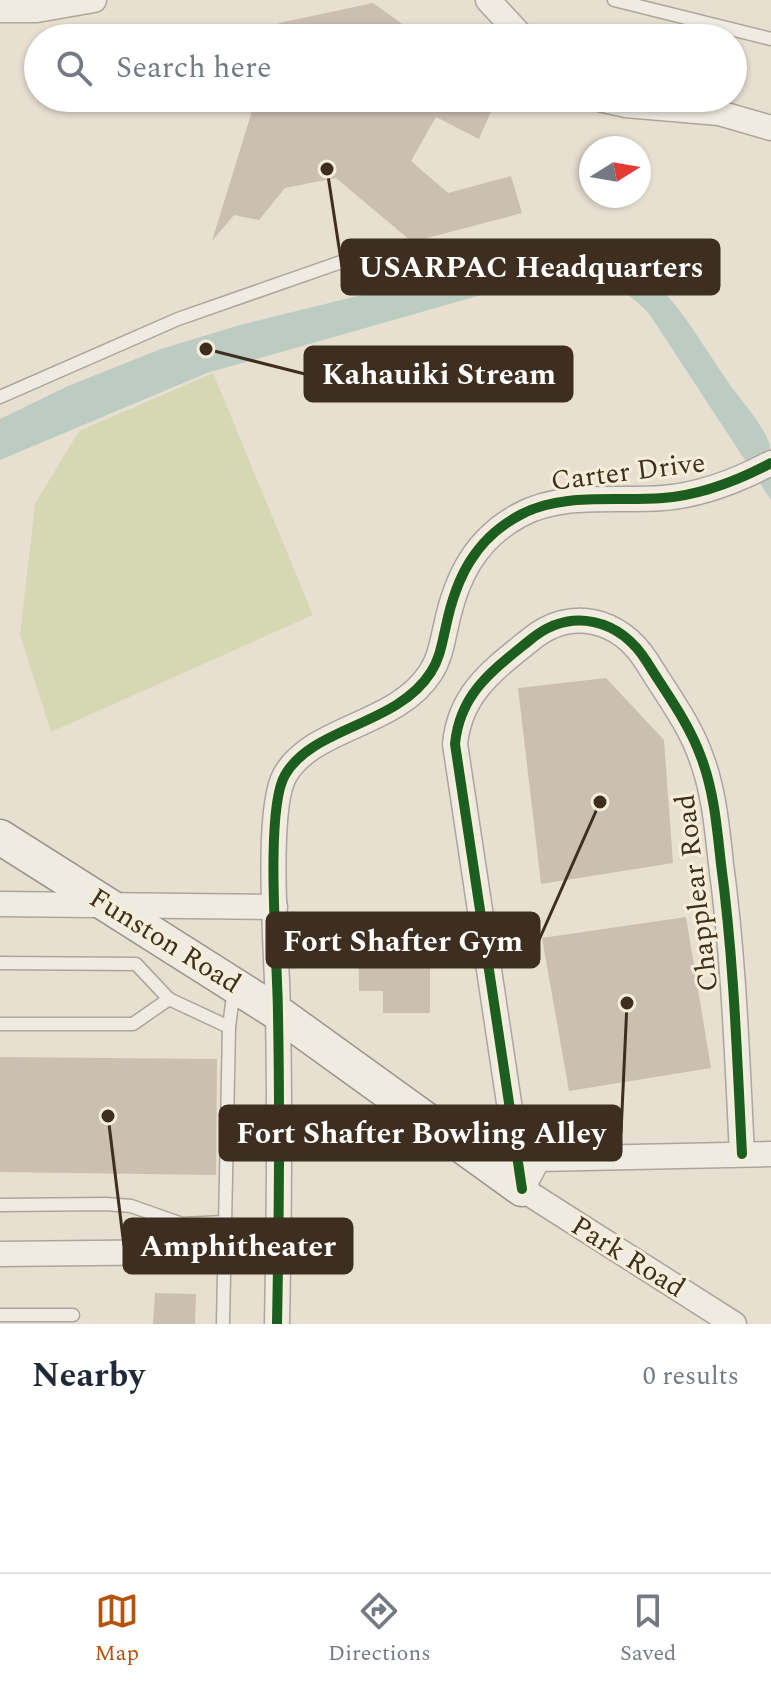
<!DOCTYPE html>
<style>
:root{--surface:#fff;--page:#f2f2f3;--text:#1f2937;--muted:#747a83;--line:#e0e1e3;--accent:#b45309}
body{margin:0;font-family:Spectral,serif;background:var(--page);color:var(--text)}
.compass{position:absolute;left:579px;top:136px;width:72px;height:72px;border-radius:50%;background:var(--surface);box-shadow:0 2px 6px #0004;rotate:79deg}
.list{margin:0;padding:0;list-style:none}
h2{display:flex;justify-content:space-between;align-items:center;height:104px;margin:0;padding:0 32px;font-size:34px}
h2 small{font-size:26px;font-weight:400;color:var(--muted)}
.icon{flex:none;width:44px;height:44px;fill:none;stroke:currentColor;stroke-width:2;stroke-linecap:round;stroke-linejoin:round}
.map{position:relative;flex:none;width:771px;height:1324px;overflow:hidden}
.search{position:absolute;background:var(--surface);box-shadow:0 2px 6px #0004;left:24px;right:24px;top:24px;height:88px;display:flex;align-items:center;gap:20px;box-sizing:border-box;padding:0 28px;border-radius:44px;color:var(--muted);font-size:30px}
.sheet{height:248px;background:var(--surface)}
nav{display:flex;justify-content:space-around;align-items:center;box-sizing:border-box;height:112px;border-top:2px solid var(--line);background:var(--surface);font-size:22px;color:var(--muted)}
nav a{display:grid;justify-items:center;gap:4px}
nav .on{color:var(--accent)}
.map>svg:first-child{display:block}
.green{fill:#d6d7b3}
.water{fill:#bcccc2}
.building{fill:#cbbfb2}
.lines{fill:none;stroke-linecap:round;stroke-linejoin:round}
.lane-casing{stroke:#ada599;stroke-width:15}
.street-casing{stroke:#ada599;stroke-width:27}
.secondary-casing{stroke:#9c958a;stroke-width:37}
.lane{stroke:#efebe3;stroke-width:12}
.street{stroke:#efebe3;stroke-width:24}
.secondary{stroke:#efebe3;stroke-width:34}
.cycleway-casing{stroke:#f7eed8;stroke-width:15}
.cycleway{stroke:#1b5e20;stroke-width:10}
.labels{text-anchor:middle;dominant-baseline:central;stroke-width:6;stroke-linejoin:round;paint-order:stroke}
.street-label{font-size:28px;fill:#3d2e20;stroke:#f7eed8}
.leader{fill:none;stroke:#3d2e20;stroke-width:3}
.callout-dot{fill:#3d2e20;stroke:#f7eed8;stroke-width:3}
.callout{fill:#3d2e20;stroke:#3d2e20;stroke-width:3}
.callout-label{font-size:30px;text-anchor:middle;font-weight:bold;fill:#fff}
</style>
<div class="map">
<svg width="771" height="1324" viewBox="0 0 771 1324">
<rect width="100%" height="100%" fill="#e7e0d1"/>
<path class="green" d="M 213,373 L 313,615 L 51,732 L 20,635 L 35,504 L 79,431 Z"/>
<path class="water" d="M 557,247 C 651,247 679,310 726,379 C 739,399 762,422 770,445 C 771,460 771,485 771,500 L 650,315 C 620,281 585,270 541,278 L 207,373 L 0,460 L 0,419 L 68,386 L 161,349 L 240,325 Z"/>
<g class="building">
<path d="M 373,3 L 422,38 L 275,38 L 279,23 Z"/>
<path d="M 256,98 L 497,98 L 479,139 L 436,117 L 411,161 L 448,193 L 511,176 L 522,213 L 412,242 L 336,178 L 285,188 L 259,220 L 234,215 L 212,241 Z"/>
<path d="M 606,678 L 664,740 L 673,863 L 541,884 L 518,688 Z"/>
<path d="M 686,917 L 711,1068 L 569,1091 L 542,938 Z"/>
<path d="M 358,926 L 430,926 L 430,1013 L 383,1013 L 383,991 L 359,991 Z"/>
<path d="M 0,1057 L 217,1059 L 216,1175 L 0,1172 Z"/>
<path d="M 155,1293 L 196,1294 L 195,1324 L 153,1324 Z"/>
</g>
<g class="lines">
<g class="lane-casing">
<g id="lane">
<path d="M 614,0 L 771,39"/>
<path d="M 0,397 L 178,319 L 347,260"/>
<path d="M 0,963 L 136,964 L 169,999 L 229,1027"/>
<path d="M 0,1024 L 133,1024 L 169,999"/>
<path d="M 0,1205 L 106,1204 L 131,1206 L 182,1224 L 224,1222"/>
<path d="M 0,1315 L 73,1315"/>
<path d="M 223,1324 L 229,1027 L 234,988"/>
</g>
</g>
<g class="street-casing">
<g id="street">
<path d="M 488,0 L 523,38"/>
<path d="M 0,10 L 37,10 L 94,0"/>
<path d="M 595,98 L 626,105 L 719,113 L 771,128"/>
<path d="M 0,904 L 275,907"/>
<path d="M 522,1189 L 455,744 C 460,693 493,670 530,640 C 571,606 620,619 647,662 C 666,693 689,723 701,757 C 714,791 717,828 721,864 C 734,960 737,1057 742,1154"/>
<path d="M 522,1189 L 538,1159 L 771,1154"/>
<path d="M 522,1189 L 734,1324"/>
<path d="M 0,1254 L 279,1251"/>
<path d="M 277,1324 C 279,1221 280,1118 278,1015 C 278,966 264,811 285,775 C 313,726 397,726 431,672 C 440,658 442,643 446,626 C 456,578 475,539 520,515 C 562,492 616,502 663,498 C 702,495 737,481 771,463"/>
</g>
</g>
<g class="secondary-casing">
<path id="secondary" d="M 0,837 L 278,1013 L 522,1189"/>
</g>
<use href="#lane" class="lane"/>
<use href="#street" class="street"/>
<use href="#secondary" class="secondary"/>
<g class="cycleway-casing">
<g id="cycleway">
<path d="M 522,1189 L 455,744 C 460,693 493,670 530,640 C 571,606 620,619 647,662 C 666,693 689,723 701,757 C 714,791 717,828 721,864 C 734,960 737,1057 742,1154"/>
<path d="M 277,1324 C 279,1221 280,1118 278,1015 C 278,966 264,811 285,775 C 313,726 397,726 431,672 C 440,658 442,643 446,626 C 456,578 475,539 520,515 C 562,492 616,502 663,498 C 702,495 737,481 771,463"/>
</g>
</g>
<use href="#cycleway" class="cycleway"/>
</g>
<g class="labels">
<g class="street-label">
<text transform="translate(628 472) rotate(-7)">Carter Drive</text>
<text transform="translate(697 893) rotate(-97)">Chapplear Road</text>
<text transform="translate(165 941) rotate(32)">Funston Road</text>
<text transform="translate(628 1257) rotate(32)">Park Road</text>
</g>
</g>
<path class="leader" d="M327 169L342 267M206 349L305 374M600 802L539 940M627 1003L621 1133M108 1116L124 1246"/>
<g class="callout-dot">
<circle cx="327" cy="169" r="8"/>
<circle cx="206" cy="349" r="8"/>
<circle cx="600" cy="802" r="8"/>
<circle cx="627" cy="1003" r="8"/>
<circle cx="108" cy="1116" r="8"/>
</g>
<g class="callout">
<rect x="342" y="240" width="377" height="54" rx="8"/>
<rect x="305" y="347" width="267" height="54" rx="8"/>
<rect x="267" y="913" width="272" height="54" rx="8"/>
<rect x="220" y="1106" width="401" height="54" rx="8"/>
<rect x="124" y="1219" width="228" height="54" rx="8"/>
</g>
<g class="callout-label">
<text x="531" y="277">USARPAC Headquarters</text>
<text x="439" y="384">Kahauiki Stream</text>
<text x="403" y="951">Fort Shafter Gym</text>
<text x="421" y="1143">Fort Shafter Bowling Alley</text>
<text x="238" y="1256">Amphitheater</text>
</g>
</svg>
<svg class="compass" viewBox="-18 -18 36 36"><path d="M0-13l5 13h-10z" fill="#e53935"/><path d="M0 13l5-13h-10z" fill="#747a83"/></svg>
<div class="search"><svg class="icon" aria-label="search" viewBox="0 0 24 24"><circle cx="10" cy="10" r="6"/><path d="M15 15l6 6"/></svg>Search here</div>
</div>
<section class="sheet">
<h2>Nearby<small>0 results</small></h2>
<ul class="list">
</ul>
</section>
<nav>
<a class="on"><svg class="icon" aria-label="map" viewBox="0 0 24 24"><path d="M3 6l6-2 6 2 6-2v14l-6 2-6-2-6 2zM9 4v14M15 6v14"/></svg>Map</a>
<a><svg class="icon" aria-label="directions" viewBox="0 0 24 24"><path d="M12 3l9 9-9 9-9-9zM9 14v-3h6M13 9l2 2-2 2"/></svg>Directions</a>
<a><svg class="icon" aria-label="saved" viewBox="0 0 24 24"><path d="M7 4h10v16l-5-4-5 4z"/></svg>Saved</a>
</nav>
